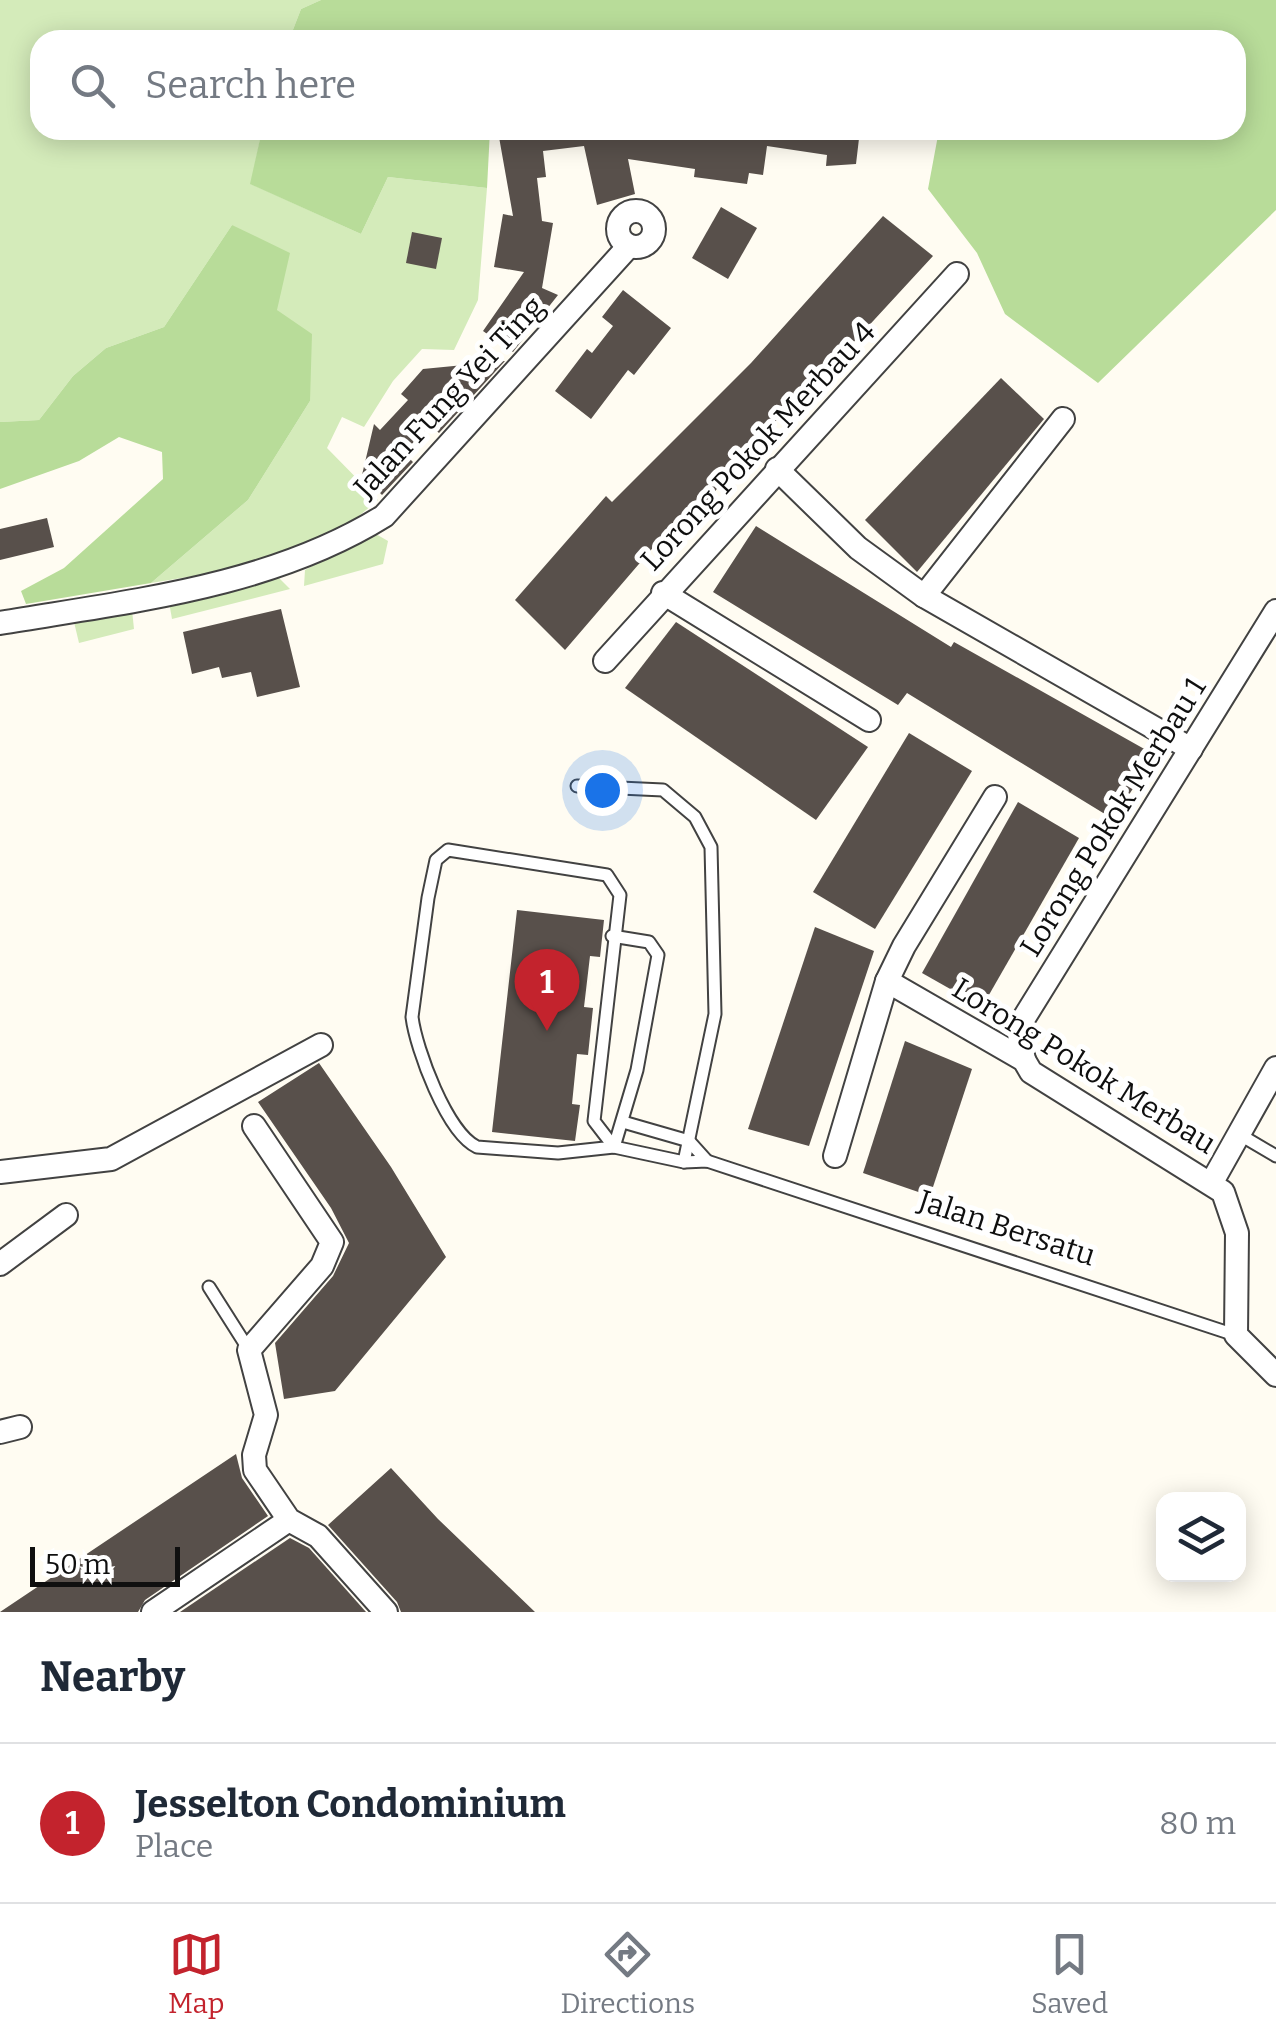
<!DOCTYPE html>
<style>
:root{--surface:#fff;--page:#f6f6f7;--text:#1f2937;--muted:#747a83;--line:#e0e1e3;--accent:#c3232d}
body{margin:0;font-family:Bitter,serif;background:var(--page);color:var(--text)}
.controls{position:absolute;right:30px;bottom:30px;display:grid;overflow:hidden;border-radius:20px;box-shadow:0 5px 25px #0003}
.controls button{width:90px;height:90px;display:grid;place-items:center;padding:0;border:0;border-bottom:2px solid var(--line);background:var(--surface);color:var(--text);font:50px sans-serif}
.scale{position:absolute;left:30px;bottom:25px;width:150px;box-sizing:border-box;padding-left:10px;border:5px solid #0f0f0f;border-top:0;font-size:28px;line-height:35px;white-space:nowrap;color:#0f0f0f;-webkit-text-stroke:8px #fff;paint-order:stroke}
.you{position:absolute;left:602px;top:790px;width:35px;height:35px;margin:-25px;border:8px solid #fff;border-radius:50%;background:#1a73e8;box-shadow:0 0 0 15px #1a73e833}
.badge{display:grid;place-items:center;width:65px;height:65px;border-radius:50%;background:var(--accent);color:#fff;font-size:32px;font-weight:700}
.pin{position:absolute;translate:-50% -82px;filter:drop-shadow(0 2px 5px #0008)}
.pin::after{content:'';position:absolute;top:52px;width:35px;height:30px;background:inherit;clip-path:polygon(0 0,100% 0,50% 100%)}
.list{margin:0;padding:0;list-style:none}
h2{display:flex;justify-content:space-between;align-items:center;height:130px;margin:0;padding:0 40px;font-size:42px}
h2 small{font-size:32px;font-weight:400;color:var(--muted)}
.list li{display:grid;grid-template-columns:65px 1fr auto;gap:30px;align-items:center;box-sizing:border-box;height:160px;padding:0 40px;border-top:2px solid var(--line)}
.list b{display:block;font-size:38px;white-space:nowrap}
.list p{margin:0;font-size:32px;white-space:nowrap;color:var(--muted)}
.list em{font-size:32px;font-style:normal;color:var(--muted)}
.icon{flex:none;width:55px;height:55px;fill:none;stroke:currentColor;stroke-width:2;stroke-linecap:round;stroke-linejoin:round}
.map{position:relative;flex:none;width:1276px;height:1612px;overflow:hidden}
.search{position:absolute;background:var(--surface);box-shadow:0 5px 25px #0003;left:30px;right:30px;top:30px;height:110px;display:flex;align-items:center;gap:25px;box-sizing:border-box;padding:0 35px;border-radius:30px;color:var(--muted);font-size:38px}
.sheet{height:290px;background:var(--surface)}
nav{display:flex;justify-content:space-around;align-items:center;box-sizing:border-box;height:140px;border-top:2px solid var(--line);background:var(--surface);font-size:28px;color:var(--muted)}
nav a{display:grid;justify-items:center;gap:5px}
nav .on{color:var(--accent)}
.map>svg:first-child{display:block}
.green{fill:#d4ebba}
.forest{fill:#b8dc99}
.building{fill:#58504b}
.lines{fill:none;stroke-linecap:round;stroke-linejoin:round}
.service-casing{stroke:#424242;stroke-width:15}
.minor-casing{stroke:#424242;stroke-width:26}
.service{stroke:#fff;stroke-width:11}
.minor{stroke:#fff;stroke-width:22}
.labels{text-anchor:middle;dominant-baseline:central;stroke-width:10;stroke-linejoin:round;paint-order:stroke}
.street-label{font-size:30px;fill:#0f0f0f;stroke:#fff}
</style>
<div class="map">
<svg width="1276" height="1612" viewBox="0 0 1276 1612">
<rect width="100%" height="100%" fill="#fffcf2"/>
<g class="green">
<path d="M 0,0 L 321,0 L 301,9 L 289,40 L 40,40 L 40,130 L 262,130 L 251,184 L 361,234 L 388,177 L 487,188 L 478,300 L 454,350 L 422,349 L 393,381 L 364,427 L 342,417 L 327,448 L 378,500 L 335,536 L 260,565 L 151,583 L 248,500 L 310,401 L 277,310 L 232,225 L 164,327 L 106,348 L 73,376 L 39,420 L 0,422 Z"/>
<path d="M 374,533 L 388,541 L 383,564 L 304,586 L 305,570 Z"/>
<path d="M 278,577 L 290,589 L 172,619 L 169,602 Z"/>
<path d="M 132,610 L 134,629 L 79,643 L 74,622 Z"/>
</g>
<g class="forest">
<path d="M 321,0 L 1276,0 L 1276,210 L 1098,383 L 1005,314 L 977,253 L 928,189 L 939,130 L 1236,130 L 1236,40 L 289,40 L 301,9 Z"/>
<path d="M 262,130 L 490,130 L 487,188 L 388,177 L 361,234 L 250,184 Z"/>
<path d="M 232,225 L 290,253 L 277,310 L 312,334 L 310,401 L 248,500 L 151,583 L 26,604 L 21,591 L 64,568 L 163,479 L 162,452 L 119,437 L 79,461 L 0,489 L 0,422 L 39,420 L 73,376 L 106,348 L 164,327 Z"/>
</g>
<g class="building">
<path d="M 559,130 L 860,130 L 856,164 L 826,166 L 827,155 L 767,146 L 763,175 L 749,173 L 747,184 L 694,177 L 695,169 L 628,159 L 635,194 L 597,205 L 584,146 L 543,151 L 546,177 L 537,178 L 542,221 L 553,223 L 542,288 L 558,295 L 513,352 L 483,331 L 524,272 L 494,267 L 503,214 L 513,216 L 499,137 Z"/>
<path d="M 721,207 L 757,228 L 728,279 L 692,258 Z"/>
<path d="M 883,216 L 933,256 L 804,396 L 800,393 L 671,542 L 663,536 L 565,650 L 515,600 L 606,496 L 612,502 L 751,363 Z"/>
<path d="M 412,232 L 442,238 L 436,269 L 406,263 Z"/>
<path d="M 623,290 L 671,328 L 634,375 L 628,370 L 591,419 L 555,391 L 587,349 L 592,353 L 613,326 L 602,317 Z"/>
<path d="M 505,361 L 439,433 L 430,425 L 404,453 L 413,462 L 382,495 L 362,475 L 374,424 L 380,430 L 408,400 L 401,394 L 423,369 Z"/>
<path d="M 1001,378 L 1044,419 L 917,572 L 865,520 Z"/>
<path d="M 47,518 L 54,547 L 0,560 L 0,529 Z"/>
<path d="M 756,526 L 951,647 L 954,642 L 1155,755 L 1113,819 L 907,693 L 898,705 L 713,592 Z"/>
<path d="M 281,609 L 300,687 L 257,697 L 251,672 L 222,678 L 219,667 L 192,674 L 183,632 Z"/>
<path d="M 676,622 L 868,747 L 816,820 L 625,688 Z"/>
<path d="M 909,733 L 972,771 L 875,929 L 813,892 Z"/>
<path d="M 1018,802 L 1079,838 L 982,1007 L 922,973 Z"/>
<path d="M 517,910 L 604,920 L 600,957 L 590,956 L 584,1007 L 593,1008 L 588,1055 L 577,1054 L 572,1104 L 580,1105 L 575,1141 L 492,1132 Z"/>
<path d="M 815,927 L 874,951 L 809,1146 L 748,1129 Z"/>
<path d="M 905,1041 L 972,1069 L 930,1196 L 863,1173 Z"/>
<path d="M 319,1063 L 391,1167 L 446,1257 L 335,1391 L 284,1399 L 275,1343 L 333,1276 L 349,1243 L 331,1208 L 258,1102 Z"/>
<path d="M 236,1454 L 242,1478 L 268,1516 L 145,1600 L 138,1612 L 0,1612 Z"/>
<path d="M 391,1468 L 438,1519 L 535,1612 L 401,1612 L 397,1602 L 328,1525 Z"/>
<path d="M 290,1538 L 309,1548 L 366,1612 L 180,1612 Z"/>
</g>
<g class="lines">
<g class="service-casing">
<g id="service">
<path d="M 577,786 L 663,790 L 695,817 L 711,847 L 715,1014 L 684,1162"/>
<path d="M 612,936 L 649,942 L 658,955 L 637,1070 L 614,1147"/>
<path d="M 623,1122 L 689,1141 L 707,1161"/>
<path d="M 1237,1133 L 1276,1156"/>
<path d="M 614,1147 L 594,1121 L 620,895 L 607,875 L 448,850 L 436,860 L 428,898 L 412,1017 C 416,1049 447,1133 477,1147 L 558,1153 L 614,1147 L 684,1162 L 707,1161 L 1235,1335"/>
<path d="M 209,1287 L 249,1350"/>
</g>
</g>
<g class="minor-casing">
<g id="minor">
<circle cx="636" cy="229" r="18"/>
<path d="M 777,469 L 858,548 L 924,596 L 1191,749"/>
<path d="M 663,593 L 869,720"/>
<path d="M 924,596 L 1063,419"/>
<path d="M 0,623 C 130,601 270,587 384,516 L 629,246"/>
<path d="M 605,661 L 957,274"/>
<path d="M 887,981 L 1024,1060 L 1031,1072 L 1223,1192 L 1237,1233 L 1236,1335 L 1276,1375"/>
<path d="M 1024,1060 L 1019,1034 L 1024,1018 L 1276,611"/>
<path d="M 254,1126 L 332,1242 L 322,1266 L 249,1350 L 266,1415 L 254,1455 L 255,1470 L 289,1520 L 318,1536 L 386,1612"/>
<path d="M 835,1156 L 887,981 L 904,946 L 995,797"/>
<path d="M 0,1172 L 111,1159 L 321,1045"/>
<path d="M 1212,1182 L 1276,1068"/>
<path d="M 0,1264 L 66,1215"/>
<path d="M 0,1432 L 20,1427"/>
<path d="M 153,1612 L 289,1520"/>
</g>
</g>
<use href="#service" class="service"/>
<use href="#minor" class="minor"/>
</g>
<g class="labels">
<g class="street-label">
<text transform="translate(449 397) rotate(-47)">Jalan Fung Yei Ting</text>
<text transform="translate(758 446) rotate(-47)">Lorong Pokok Merbau 4</text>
<text transform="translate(1113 817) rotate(-58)">Lorong Pokok Merbau 1</text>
<text transform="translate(1084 1066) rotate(32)">Lorong Pokok Merbau</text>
<text transform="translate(1007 1228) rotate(18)">Jalan Bersatu</text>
</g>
</g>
</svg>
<div class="controls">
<button><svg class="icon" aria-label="layers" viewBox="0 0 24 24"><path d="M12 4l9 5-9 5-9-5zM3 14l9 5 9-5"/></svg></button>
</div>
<div class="scale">50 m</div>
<div class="you"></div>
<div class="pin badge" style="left:547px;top:1031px">1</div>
<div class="search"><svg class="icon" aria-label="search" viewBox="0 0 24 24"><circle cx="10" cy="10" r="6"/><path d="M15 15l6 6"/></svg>Search here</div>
</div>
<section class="sheet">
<h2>Nearby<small></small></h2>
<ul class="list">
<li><span class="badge">1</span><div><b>Jesselton Condominium</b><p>Place</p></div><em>80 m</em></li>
</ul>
</section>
<nav>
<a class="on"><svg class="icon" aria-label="map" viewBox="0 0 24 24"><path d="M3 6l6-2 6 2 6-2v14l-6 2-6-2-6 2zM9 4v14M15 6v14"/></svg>Map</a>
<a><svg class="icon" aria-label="directions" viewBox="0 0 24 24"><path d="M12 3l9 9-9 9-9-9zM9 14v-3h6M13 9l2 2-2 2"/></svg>Directions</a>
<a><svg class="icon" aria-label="saved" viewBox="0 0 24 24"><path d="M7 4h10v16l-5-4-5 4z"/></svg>Saved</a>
</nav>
